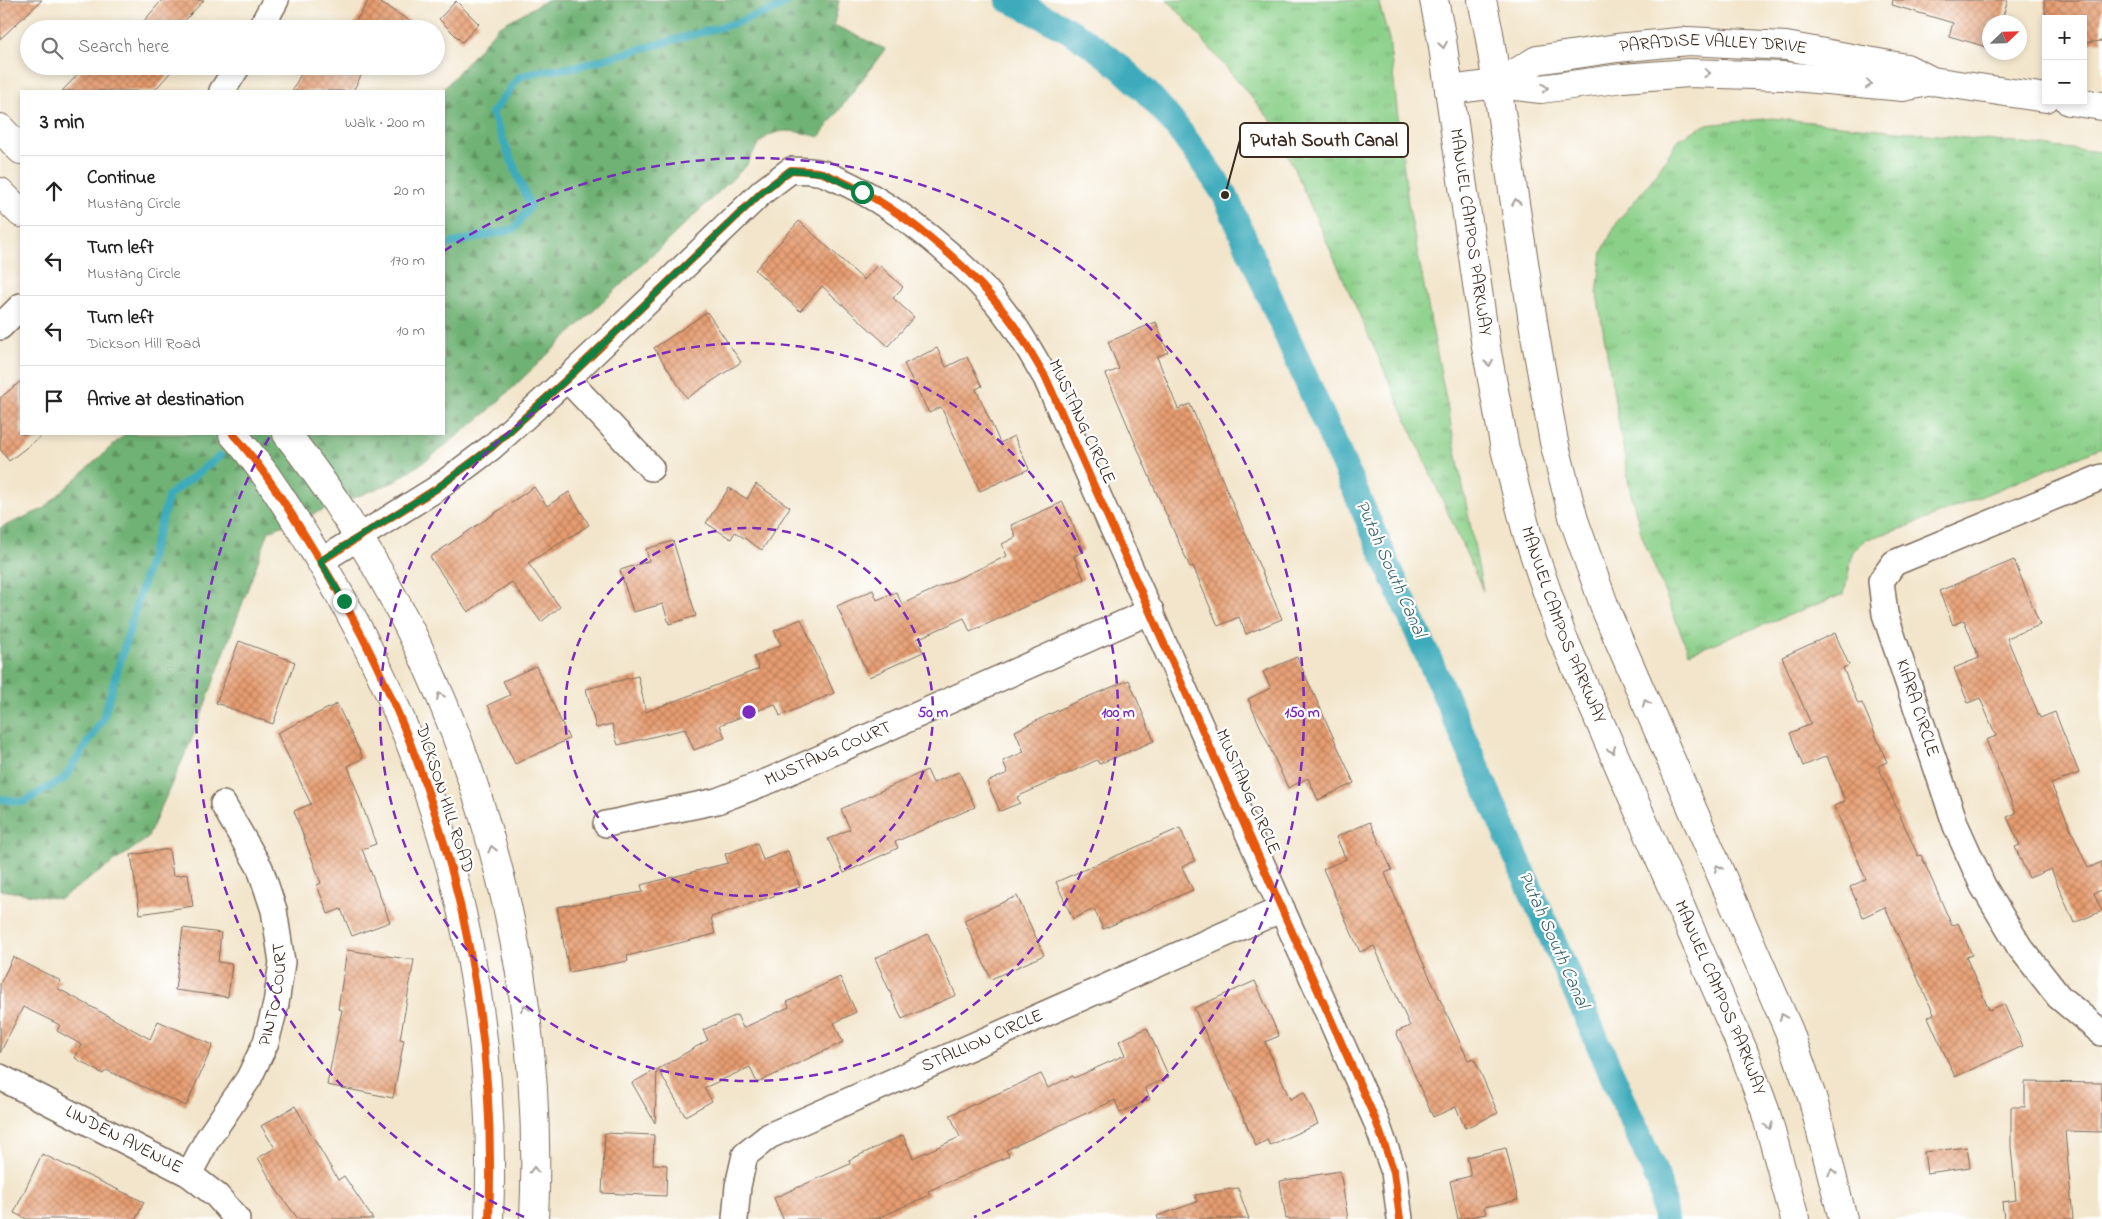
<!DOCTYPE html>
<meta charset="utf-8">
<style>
:root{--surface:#fff;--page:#f2f2f2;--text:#222;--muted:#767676;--line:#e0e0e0}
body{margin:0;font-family:"Indie Flower",sans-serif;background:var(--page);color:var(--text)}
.controls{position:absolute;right:15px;top:15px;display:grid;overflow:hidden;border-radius:0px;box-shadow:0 2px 8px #0003}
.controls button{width:45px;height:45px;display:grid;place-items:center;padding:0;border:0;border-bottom:1px solid var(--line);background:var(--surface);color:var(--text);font:25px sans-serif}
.compass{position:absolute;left:1982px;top:15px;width:45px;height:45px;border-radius:50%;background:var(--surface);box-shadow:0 2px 8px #0003;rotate:67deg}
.stop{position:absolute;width:15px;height:15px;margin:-11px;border:4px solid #0b8043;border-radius:50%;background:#fff}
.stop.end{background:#0b8043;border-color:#fff;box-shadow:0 1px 5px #0008}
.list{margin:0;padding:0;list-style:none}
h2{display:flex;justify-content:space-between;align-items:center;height:65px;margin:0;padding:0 20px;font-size:21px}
h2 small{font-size:16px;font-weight:400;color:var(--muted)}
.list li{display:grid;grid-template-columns:32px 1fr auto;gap:15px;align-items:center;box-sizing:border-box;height:70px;padding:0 20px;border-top:1px solid var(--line)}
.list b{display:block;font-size:19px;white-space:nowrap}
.list p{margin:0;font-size:16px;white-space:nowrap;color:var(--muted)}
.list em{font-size:16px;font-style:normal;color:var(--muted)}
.icon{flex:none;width:28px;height:28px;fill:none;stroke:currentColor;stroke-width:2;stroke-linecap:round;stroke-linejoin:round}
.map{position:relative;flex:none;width:2102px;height:1219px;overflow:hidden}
.search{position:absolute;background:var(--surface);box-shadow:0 2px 8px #0003;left:20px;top:20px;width:425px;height:55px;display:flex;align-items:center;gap:12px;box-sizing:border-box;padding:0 18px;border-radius:28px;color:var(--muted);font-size:19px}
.panel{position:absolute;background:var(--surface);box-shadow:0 2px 8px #0003;left:20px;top:90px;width:425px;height:345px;border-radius:0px}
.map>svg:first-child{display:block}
.grass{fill:url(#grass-tufts);stroke:#637d54}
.forest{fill:url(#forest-firs);stroke:#566e4a}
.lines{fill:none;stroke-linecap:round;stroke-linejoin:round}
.stream{stroke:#3cabbb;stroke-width:8}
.canal{stroke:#3cabbb;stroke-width:26}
.building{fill:url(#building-cross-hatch)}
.minor-casing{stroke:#7b6b5b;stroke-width:28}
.tertiary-casing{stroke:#7b6b5b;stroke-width:30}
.secondary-casing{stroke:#7b6b5b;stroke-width:30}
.minor{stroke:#fff;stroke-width:25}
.tertiary{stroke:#fff;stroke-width:28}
.secondary{stroke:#fff;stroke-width:28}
.cycleway-casing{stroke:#fff;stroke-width:11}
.cycleway{stroke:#e8590c;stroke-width:8}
.oneway{stroke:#a79f9a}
.route{stroke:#0b8043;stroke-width:6}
.ring{fill:none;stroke:#7b2cbf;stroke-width:2.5;stroke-dasharray:9 6}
.labels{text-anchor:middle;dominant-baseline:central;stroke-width:4.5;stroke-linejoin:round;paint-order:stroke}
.street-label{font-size:18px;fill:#3b2a1e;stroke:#fff}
.water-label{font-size:19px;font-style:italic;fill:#3b6465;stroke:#fff}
.centre{fill:#7b2cbf;stroke:#fff;stroke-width:2.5}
.ring-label{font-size:15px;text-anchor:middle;font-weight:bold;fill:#7b2cbf;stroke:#fff;stroke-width:4.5;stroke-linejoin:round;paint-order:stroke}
.leader{fill:none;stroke:#3b2a1e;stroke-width:2}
.callout-dot{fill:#3b2a1e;stroke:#fff;stroke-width:2}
.callout{fill:#fff;stroke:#3b2a1e;stroke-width:2}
.callout-label{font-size:19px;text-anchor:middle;font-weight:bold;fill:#3b2a1e}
</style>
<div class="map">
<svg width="2102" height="1219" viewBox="0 0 2102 1219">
<defs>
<pattern id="grass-tufts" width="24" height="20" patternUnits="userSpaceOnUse" patternTransform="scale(1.25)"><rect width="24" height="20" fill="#8bd089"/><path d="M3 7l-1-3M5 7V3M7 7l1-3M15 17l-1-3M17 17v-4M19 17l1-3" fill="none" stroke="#73a96f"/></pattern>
<pattern id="forest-firs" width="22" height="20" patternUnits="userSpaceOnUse" patternTransform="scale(1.25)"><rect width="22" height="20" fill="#70b275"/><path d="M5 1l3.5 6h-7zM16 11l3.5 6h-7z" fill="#5d915f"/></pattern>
<pattern id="building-cross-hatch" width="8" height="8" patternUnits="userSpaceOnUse" patternTransform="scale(1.25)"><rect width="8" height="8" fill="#e79d71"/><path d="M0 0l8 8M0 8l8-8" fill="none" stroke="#bc805c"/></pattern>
</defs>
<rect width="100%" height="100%" fill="#fff"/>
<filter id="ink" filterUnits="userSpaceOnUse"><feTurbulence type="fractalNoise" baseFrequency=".02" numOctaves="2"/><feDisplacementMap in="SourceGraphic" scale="10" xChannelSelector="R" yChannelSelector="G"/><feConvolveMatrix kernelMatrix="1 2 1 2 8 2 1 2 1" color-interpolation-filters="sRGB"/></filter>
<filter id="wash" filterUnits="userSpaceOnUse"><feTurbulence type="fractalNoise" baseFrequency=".0096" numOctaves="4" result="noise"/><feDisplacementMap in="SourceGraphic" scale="20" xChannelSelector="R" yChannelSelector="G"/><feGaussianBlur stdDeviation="1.12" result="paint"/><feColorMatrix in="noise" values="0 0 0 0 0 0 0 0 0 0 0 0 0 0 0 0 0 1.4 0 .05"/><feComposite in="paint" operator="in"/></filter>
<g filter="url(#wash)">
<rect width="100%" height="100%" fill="#f2e5cb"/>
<g class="grass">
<path d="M 1166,0 L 1378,0 L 1389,39 L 1408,203 L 1483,591 L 1274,124 L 1173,5 Z"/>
<path d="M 1772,118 L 2102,152 L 2102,447 L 1904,528 L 1867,539 L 1853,551 L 1844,594 L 1689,653 L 1642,536 L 1630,490 L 1597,294 L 1602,252 L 1617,222 L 1651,181 L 1679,139 L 1705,125 Z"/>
</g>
<path class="forest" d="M 547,0 L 839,0 L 834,25 L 885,49 L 819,137 C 801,132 779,126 764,139 C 756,145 751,158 746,166 L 486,413 L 432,456 L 394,482 L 269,531 L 195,732 L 147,839 L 60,899 L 0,890 L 0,528 L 43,509 L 125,434 L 444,434 L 442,91 L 498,27 Z"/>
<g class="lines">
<g class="stream">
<path d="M 444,245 L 514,229 L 530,206 L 492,113 L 519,77 L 535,72 L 575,67 L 732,24 L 778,8 L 790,0"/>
<path d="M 0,799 L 23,802 L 64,779 L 103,719 L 169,495 L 220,456"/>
</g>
<path class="canal" d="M 1008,0 C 1020,4 1031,11 1042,16 C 1127,57 1175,119 1225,195 L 1660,1184 L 1665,1219"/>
</g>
<g id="blocks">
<g class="building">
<path d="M 0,0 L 42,0 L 0,39 Z"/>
<path d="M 162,0 L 204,0 L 177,29 L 137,29 Z"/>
<path d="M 369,0 L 376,0 L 423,29 L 351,29 Z"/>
<path d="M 1893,0 L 2008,0 L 2001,22 L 1990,22 L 1990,48 L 1949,36 L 1953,23 L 1892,5 Z"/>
<path d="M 2044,0 L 2102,0 L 2102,41 L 2083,43 L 2083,19 L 2046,19 Z"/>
<path d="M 456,1 L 479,24 L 462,42 L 439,19 Z"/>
<path d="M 86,66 L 176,66 L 154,91 L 62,91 Z"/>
<path d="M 305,66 L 366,66 L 353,91 L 292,91 Z"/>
<path d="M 799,221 L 864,280 L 878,264 L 903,287 L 893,298 L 914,317 L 888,346 L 822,286 L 800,311 L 755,270 Z"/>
<path d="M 707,312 L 741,362 L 687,398 L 654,348 Z"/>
<path d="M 1156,322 L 1168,352 L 1157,357 L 1178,409 L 1190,404 L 1282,619 L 1246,634 L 1239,617 L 1218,626 L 1193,566 L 1190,567 L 1153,485 L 1106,374 L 1119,369 L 1108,342 Z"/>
<path d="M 937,348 L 946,367 L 967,357 L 982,386 L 976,389 L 1000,443 L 1014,436 L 1029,469 L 980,491 L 941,407 L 929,413 L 904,364 Z"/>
<path d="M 21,381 L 21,434 L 44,434 L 9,461 L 0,449 L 0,398 Z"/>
<path d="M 756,484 L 790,507 L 762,550 L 735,532 L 731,539 L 706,523 L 729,488 L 747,499 Z"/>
<path d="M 534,487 L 547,506 L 569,492 L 589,525 L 528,563 L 560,607 L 541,622 L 512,582 L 468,612 L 430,557 Z"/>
<path d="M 1063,502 L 1084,551 L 1074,556 L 1084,579 L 970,632 L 964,618 L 917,639 L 923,652 L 869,677 L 837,606 L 873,590 L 877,600 L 896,592 L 902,604 L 1007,556 L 1002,544 L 1016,537 L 1011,525 Z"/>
<path d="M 673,541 L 696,616 L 669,624 L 663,604 L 633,612 L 620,570 L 649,561 L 646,549 Z"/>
<path d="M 2014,560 L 2040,625 L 2007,638 L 2040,718 L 2055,712 L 2079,773 L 2051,784 L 2088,868 L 2102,862 L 2102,890 L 2094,893 L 2102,911 L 2074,923 L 2051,869 L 2029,878 L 2015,847 L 2020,845 L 2007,817 L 2016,813 L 1986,740 L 1996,736 L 1980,698 L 1968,703 L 1954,668 L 1979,658 L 1964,620 L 1953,625 L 1939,591 Z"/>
<path d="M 801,619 L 834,693 L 780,716 L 775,704 L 720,725 L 725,738 L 694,750 L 685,729 L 618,745 L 612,724 L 596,728 L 586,689 L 638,676 L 646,712 L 759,669 L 754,657 L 781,645 L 774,631 Z"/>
<path d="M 1835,633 L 1849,665 L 1843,668 L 1858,704 L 1862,703 L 1887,762 L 1878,766 L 1918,856 L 1921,855 L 1952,926 L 1958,923 L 1972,955 L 1966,957 L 1989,1010 L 2004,1004 L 2023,1046 L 1955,1077 L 1928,1017 L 1934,1014 L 1885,907 L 1863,917 L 1850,887 L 1866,879 L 1834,806 L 1845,801 L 1827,756 L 1803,766 L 1790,733 L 1811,724 L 1782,657 Z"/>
<path d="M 239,641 L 295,662 L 273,724 L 216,703 Z"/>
<path d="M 1297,657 L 1354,783 L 1318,800 L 1308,778 L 1288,788 L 1248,699 L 1271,688 L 1263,672 Z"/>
<path d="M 536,666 L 569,739 L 515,764 L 488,705 L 510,695 L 503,681 Z"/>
<path d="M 1129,680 L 1154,741 L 1099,764 L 1097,760 L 1017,797 L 1020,803 L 1000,811 L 987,782 L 1008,773 L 1003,761 L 1024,752 L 1015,731 L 1073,703 Z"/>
<path d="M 337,704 L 363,758 L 348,766 L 376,844 L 362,849 L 390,922 L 352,936 L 341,909 L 328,914 L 317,885 L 321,883 L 294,811 L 311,804 L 277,733 Z"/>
<path d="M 927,770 L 933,783 L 959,772 L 975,807 L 895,842 L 898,848 L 844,873 L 828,839 L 850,829 L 841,809 Z"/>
<path d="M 1370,822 L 1392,870 L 1385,873 L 1420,956 L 1468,1060 L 1474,1058 L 1498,1113 L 1465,1128 L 1456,1107 L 1433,1117 L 1396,1032 L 1410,1026 L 1374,946 L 1360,952 L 1323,869 L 1346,859 L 1336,837 Z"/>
<path d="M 1180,828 L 1195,861 L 1182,867 L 1193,890 L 1103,929 L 1094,909 L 1073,919 L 1056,882 Z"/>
<path d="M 757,843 L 763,860 L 788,851 L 800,887 L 711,917 L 715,934 L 627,956 L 628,961 L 569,972 L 557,907 L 643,892 L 641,885 L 728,863 L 725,854 Z"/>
<path d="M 169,849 L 173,876 L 188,874 L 193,906 L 140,914 L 131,855 Z"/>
<path d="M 1017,896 L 1044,955 L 991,979 L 964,920 Z"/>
<path d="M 183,928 L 221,933 L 218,962 L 232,964 L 228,997 L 175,990 Z"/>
<path d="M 928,934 L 956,995 L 902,1019 L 875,958 Z"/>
<path d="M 347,950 L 414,960 L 400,1039 L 404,1040 L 393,1098 L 327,1085 L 342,1010 L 338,1009 Z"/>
<path d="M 13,957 L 61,981 L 57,988 L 150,1039 L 158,1021 L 213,1045 L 186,1106 L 106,1070 L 103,1074 L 75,1058 L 82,1045 L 57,1031 L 60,1025 L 23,1007 L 0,1053 L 0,984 Z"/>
<path d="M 840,977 L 856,1012 L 834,1023 L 843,1042 L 757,1083 L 750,1067 L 704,1088 L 712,1101 L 685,1116 L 658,1069 L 708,1040 L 703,1030 L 737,1015 L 743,1028 L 789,1007 L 787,1002 Z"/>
<path d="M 1255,981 L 1279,1036 L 1265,1042 L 1290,1099 L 1304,1092 L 1318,1124 L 1270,1145 L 1267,1140 L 1256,1146 L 1194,1008 Z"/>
<path d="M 1147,1028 L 1169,1077 L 1145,1088 L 1150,1099 L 1120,1113 L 1115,1100 L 1006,1150 L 1009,1156 L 928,1191 L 930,1195 L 876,1219 L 783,1219 L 774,1198 L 850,1164 L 849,1160 L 903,1135 L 913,1158 L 960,1137 L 950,1115 L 1041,1074 L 1048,1088 L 1073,1076 L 1074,1078 L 1125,1055 L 1119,1041 Z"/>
<path d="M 657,1069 L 655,1123 L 632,1083 Z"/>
<path d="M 2025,1082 L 2102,1083 L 2101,1132 L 2065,1131 L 2073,1219 L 2004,1219 L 2002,1202 L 2016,1200 L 2011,1147 L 2011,1107 L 2025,1107 Z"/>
<path d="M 295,1106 L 338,1180 L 344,1176 L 373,1219 L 298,1219 L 276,1189 L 258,1158 L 275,1148 L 261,1126 Z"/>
<path d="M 605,1133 L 654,1135 L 653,1164 L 667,1165 L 666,1196 L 602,1193 Z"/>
<path d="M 1967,1147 L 1970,1167 L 1927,1173 L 1924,1152 Z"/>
<path d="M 1506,1148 L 1518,1200 L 1484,1207 L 1486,1214 L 1458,1219 L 1450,1181 L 1471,1176 L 1467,1157 Z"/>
<path d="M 42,1154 L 144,1202 L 136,1219 L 27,1219 L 14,1213 Z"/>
<path d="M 1340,1171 L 1348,1219 L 1286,1219 L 1280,1181 Z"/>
<path d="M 1238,1188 L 1249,1219 L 1158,1219 L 1157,1216 L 1197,1202 L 1195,1195 Z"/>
</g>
</g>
</g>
<g filter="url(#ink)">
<use href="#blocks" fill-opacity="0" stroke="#7b6b5b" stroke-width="1"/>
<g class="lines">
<g class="minor-casing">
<g id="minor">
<path d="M 260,29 L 276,0"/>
<path d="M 222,91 L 238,66"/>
<path d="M 0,327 L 21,306"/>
<path d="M 567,379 L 651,468"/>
<path id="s1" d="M 2102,477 L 1894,563 L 1881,581 L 1885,614 L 1956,826 L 1983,886 L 2019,946 L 2059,997 L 2102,1033"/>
<path d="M 321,561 L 436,489 L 492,447 L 567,379 L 762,192 L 791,170 C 802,171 815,170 825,174 C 894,201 970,264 1013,324 C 1025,341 1035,360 1046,378 L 1376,1121 L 1394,1172 L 1400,1219"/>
<path id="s2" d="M 606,824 L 717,801 L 771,780 L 1151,611"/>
<path id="s3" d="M 0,1077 L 189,1174 L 217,1196 L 237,1219"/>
<path id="s4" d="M 189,1174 L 207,1140 L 249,1078 L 266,1042 L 276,1004 L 282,962 L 274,910 L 260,868 L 223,804"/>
<path id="s5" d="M 735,1219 L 738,1186 L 745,1155 L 769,1136 L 1282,909"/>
</g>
</g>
<g class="tertiary-casing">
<g id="tertiary">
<path id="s6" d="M 1497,84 L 1537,60 L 1617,48 L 1688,41 L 1786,46 L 1906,68 L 1932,81 L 2046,98"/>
<path d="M 1449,90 L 1497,84 L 1541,89 L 1623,78 L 1689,73 L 1784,76 L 1903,87 L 1932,81"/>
<path d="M 2069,101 L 2102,106"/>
<path d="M 0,128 L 21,150"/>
<path d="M 0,192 L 21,213"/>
<path d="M 233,434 C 267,472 293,516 319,559 C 440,758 499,986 489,1219"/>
<path d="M 287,434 C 459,655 547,939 534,1219"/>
</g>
</g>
<g class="secondary-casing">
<g id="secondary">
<path id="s7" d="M 1434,0 L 1442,40 L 1486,347 L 1505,449 L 1527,533 L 1561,633 L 1743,1050 L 1765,1110 L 1795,1219"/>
<path d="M 1482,0 L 1489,33 L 1536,341 L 1554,442 L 1574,520 L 1607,613 L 1789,1031 L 1813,1100 L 1843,1219"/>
</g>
</g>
<use href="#minor" class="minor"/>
<use href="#tertiary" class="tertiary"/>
<use href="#secondary" class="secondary"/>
<g class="cycleway-casing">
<g id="cycleway">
<path d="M 233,434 C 267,472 293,516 319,559 C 440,758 499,986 489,1219"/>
<path d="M 321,561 L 436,489 L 492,447 L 567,379 L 762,192 L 791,170 C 802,171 815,170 825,174 C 894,201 970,264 1013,324 C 1025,341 1035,360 1046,378 L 1376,1121 L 1394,1172 L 1400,1219"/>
</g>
</g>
<use href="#cycleway" class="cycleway"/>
</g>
<defs><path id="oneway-chevron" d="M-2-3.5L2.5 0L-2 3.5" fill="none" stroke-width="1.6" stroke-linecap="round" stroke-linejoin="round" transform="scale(1.25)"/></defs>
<g class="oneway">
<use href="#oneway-chevron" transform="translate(1443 45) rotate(81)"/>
<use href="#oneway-chevron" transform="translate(1707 73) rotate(2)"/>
<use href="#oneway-chevron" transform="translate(1869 84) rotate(5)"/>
<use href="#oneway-chevron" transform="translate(1545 88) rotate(-4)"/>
<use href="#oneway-chevron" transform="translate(1516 202) rotate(-99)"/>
<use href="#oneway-chevron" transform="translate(1489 363) rotate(80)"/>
<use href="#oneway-chevron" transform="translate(440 696) rotate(-113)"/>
<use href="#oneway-chevron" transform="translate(1646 703) rotate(-113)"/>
<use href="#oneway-chevron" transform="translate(1612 750) rotate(67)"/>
<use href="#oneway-chevron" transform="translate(492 849) rotate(-104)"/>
<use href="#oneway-chevron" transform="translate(1718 868) rotate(-114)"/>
<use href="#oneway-chevron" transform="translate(525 1008) rotate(-98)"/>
<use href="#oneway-chevron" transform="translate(1783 1017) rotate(-113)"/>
<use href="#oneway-chevron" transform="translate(1769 1126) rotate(74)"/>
<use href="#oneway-chevron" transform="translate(534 1170) rotate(-91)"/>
<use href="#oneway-chevron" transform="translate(1832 1172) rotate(-103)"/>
</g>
</g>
<g class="lines" filter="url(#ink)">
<path class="route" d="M 344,601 L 320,561 L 436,489 L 492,447 L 567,379 L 762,192 L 791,170 L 823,173 L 862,192"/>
</g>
<g class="ring">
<circle cx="749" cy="712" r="184"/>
<circle cx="749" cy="712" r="369"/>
<path d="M524 1217A553 553 0 0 1 270 436M444 251A553 553 0 1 1 974 1217"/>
</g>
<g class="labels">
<g class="street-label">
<text stroke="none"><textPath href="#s6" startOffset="224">PARADISE VALLEY DRIVE</textPath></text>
<text stroke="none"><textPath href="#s7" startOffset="235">MANUEL CAMPOS PARKWAY</textPath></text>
<text transform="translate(1081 422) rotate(65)">MUSTANG CIRCLE</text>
<text stroke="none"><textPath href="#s7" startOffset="640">MANUEL CAMPOS PARKWAY</textPath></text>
<text stroke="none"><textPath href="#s1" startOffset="380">KIARA CIRCLE</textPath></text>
<text stroke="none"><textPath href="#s2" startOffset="234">MUSTANG COURT</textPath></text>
<text transform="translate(1247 792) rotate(66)">MUSTANG CIRCLE</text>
<text transform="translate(444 799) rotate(72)">DICKSON HILL ROAD</text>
<text stroke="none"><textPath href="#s4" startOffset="202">PINTO COURT</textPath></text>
<text stroke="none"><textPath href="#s7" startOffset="1045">MANUEL CAMPOS PARKWAY</textPath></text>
<text stroke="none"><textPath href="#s5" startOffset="329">STALLION CIRCLE</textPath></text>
<text stroke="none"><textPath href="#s3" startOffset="139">LINDEN AVENUE</textPath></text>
</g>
<g class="water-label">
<text transform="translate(1390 569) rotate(66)">Putah South Canal</text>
<text transform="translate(1553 940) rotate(66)">Putah South Canal</text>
</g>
</g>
<circle cx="749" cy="712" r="8" class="centre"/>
<g class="ring-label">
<text x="933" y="717">50 m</text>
<text x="1118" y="717">100 m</text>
<text x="1302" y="717">150 m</text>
</g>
<path class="leader" d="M1225 195L1240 140"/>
<circle class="callout-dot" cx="1225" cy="195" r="5"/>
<rect class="callout" x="1240" y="123" width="168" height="34" rx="5"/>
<g class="callout-label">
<text x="1324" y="146">Putah South Canal</text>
</g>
</svg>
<div class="controls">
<button>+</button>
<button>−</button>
</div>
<svg class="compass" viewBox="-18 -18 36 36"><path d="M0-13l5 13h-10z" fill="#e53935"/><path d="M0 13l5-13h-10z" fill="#767676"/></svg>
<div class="stop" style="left:862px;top:192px"></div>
<div class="stop end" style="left:344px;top:601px"></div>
<div class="search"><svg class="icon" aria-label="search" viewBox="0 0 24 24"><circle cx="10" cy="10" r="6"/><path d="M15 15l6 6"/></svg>Search here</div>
<section class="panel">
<h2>3 min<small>Walk · 200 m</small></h2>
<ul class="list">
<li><svg class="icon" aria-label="ahead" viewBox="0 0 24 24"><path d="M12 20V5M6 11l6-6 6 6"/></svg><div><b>Continue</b><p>Mustang Circle</p></div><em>20 m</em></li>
<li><svg class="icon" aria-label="left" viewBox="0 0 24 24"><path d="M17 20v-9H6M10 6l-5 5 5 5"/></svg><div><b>Turn left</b><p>Mustang Circle</p></div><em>170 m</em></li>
<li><svg class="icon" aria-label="left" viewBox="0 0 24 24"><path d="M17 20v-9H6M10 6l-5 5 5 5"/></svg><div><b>Turn left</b><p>Dickson Hill Road</p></div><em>10 m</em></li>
<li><svg class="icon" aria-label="arrive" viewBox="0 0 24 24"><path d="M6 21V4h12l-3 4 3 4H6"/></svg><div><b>Arrive at destination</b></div></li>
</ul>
</section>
</div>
